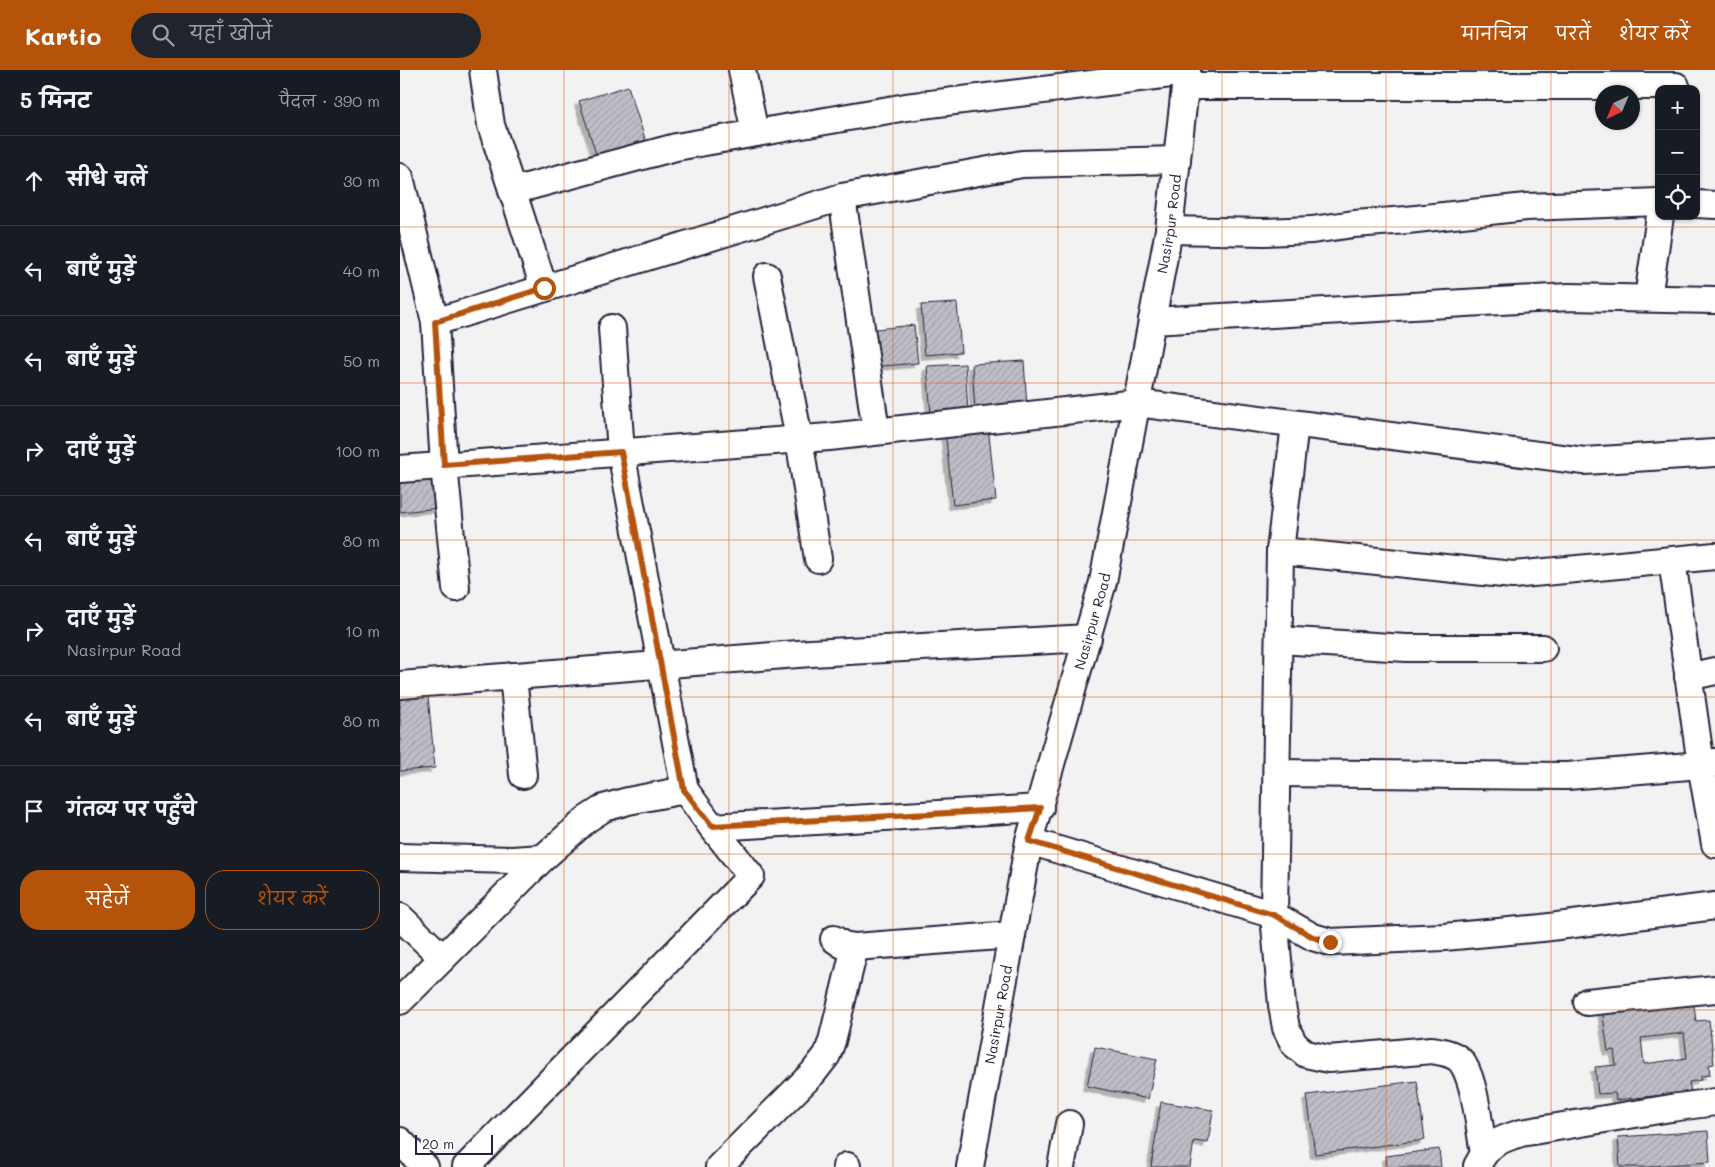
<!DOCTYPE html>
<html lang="hi">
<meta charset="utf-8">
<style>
:root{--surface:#171b24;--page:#20242c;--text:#f1f3f6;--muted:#9ea1a6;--line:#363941;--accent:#b45309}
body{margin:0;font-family:Mali,"Playpen Sans Deva",sans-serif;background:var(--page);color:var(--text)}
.controls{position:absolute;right:15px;top:15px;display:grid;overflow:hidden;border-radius:10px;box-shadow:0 1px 4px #0004}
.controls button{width:45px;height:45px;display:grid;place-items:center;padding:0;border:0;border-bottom:1px solid var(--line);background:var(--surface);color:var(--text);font:25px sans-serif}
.compass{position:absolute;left:1195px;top:15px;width:45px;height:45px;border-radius:50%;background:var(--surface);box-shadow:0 1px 4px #0004;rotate:224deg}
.scale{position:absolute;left:15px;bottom:12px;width:78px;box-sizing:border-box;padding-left:5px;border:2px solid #22223b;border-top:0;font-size:14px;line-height:18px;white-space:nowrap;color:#22223b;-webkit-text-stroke:4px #fff;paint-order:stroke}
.stop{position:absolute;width:15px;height:15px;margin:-11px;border:4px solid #b45309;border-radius:50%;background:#fff}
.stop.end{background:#b45309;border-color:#fff;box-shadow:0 1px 5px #0008}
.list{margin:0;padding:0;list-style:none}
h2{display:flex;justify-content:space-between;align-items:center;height:65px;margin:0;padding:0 20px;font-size:21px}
h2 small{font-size:16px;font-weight:400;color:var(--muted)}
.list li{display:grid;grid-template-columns:32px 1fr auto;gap:15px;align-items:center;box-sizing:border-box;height:90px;padding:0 20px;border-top:1px solid var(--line)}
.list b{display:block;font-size:19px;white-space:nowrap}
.list p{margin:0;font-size:16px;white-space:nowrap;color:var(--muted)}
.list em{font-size:16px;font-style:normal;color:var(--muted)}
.actions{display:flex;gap:10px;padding:15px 20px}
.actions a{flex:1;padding:11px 0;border:1px solid var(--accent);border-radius:20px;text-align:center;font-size:18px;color:var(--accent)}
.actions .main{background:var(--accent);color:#fff}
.icon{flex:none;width:28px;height:28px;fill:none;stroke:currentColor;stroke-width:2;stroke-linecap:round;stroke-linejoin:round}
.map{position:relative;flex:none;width:1315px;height:1097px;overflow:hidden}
header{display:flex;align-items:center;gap:30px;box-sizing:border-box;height:70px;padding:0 25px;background:var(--accent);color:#fff}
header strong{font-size:24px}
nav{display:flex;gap:28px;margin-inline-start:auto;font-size:18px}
.search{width:350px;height:45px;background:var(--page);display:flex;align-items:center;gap:12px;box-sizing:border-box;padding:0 18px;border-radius:28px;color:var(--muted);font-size:19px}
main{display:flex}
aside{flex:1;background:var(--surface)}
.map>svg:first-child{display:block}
.building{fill:url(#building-hatch);stroke:#22223b;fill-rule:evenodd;filter:url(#shadow)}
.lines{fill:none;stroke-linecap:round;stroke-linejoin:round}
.minor-casing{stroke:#22223b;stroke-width:30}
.minor{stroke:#fff;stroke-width:26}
.route{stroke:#b45309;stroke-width:6}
.grid{fill:none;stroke:#e8590c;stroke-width:1;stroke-opacity:0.55}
.labels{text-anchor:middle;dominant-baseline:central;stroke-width:5;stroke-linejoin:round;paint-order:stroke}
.street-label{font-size:14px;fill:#22223b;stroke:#fff}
</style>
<header>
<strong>Kartio</strong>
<div class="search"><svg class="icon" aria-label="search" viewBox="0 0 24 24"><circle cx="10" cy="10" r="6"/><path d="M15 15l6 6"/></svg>यहाँ खोजें</div>
<nav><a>मानचित्र</a><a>परतें</a><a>शेयर करें</a></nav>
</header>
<main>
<aside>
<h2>5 मिनट<small>पैदल · 390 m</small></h2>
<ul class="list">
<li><svg class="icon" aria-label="ahead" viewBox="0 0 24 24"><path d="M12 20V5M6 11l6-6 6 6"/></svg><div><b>सीधे चलें</b></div><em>30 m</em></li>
<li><svg class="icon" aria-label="left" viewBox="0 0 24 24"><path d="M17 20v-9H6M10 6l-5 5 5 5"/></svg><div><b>बाएँ मुड़ें</b></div><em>40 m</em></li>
<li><svg class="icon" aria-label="left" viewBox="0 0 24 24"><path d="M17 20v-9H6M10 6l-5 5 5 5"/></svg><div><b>बाएँ मुड़ें</b></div><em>50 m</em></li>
<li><svg class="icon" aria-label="right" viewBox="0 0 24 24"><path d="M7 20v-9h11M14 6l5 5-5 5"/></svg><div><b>दाएँ मुड़ें</b></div><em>100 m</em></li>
<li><svg class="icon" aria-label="left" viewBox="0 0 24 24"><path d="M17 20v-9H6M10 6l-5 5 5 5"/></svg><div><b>बाएँ मुड़ें</b></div><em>80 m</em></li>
<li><svg class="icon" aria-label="right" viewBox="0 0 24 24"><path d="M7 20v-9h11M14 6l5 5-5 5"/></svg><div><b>दाएँ मुड़ें</b><p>Nasirpur Road</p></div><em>10 m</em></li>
<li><svg class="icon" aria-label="left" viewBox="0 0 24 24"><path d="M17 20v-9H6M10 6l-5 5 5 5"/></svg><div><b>बाएँ मुड़ें</b></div><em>80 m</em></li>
<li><svg class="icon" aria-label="arrive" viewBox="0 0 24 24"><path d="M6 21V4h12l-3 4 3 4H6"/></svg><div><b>गंतव्य पर पहुँचे</b></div></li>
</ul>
<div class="actions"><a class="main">सहेजें</a><a>शेयर करें</a></div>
</aside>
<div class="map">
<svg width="1315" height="1097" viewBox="0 0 1315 1097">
<defs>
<pattern id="building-hatch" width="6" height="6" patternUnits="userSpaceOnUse" patternTransform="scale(1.25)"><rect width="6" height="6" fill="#bebec6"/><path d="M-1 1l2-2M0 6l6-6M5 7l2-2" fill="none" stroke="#a3a3ab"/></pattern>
<filter id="shadow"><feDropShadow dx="-4.5" dy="4.5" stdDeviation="0" flood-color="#0004"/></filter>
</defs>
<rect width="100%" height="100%" fill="#f2f2f3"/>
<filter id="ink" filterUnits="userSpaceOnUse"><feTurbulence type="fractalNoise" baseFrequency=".02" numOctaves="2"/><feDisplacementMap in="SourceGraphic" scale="10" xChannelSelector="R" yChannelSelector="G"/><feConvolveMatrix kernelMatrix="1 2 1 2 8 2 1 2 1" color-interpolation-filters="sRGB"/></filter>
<g filter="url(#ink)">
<g class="building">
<path d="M 228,16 L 248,78 L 199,93 L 179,31 Z"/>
<path d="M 557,233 L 561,282 L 525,285 L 521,235 Z"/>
<path d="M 514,255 L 518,293 L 470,297 L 467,260 Z"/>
<path d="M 624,291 L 627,337 L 575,340 L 572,294 Z"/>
<path d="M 565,294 L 568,342 L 531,344 L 527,296 Z"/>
<path d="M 588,356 L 596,430 L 553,435 L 545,360 Z"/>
<path d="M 35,400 L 39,438 L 0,442 L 0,403 Z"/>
<path d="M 28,626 L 35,698 L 0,701 L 0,628 Z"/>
<path d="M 1293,928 L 1296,951 L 1309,950 L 1314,994 L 1309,995 L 1310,1005 L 1301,1006 L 1301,1010 L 1289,1012 L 1291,1022 L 1216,1030 L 1215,1023 L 1198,1024 L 1195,997 L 1216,995 L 1214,980 L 1208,981 L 1202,939 ZM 1284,963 L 1287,988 L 1244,994 L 1241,968 Z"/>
<path d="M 695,977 L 757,989 L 748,1029 L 687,1016 Z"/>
<path d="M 1017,1011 L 1025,1070 L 915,1084 L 907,1025 Z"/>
<path d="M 761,1032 L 813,1040 L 808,1073 L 794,1071 L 790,1097 L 751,1097 Z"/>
<path d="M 1308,1061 L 1310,1092 L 1252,1096 L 1253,1097 L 1220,1097 L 1218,1067 Z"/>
<path d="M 1039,1079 L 1041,1097 L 987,1097 L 986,1086 Z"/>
</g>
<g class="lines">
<g class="minor-casing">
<g id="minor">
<path d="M 83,0 L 91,55 L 144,218"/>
<path d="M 342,0 L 355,63"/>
<path d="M 785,16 L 1276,16"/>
<path d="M 0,107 L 35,252 L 44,395 L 56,518"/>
<path d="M 112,121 L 276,77 L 506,37 L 787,2"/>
<path d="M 442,127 L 476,361"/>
<path d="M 1296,134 L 1315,135"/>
<path d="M 769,160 L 864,162 L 912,160 L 954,154 L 1007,150 L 1126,137 L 1259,132"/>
<path d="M 367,206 L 399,368 L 418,489"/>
<path d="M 1248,228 L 1260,146"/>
<path d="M 752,251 L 1169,227 L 1315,230"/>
<path d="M 35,252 L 442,127 L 622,94 L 777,90"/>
<path d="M 212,258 L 221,382 L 285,720 L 312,757 L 640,738"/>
<path d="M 895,354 L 880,481 L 1113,505 L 1315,486"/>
<path d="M 0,399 L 429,367 L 737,333 L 1184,391 L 1315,383"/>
<path d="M 1272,490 L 1301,695 L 1315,774"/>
<path d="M 879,570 L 1006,578 L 1143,578"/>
<path d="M 113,606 L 123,705"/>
<path d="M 1288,607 L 1315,601"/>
<path d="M 0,615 L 411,583 L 688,568"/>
<path d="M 877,703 L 1167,706 L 1301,695 L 1315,692"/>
<path d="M 629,771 L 874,845 L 880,481"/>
<path d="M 0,787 L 112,790 L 143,788"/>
<path d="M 874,845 L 913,867 L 930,872 L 1044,867 L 1142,858 L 1315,836"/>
<path d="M 874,845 L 882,935 L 886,958 L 894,974 L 906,984 L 929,989 L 1032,980 C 1044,982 1057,984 1063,994 C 1076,1015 1079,1058 1084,1083"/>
<path d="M 0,847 L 43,888"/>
<path d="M 434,869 L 443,875 L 455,877 L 612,865"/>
<path d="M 0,931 L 143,788 L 187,749 L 204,738 L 228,731 L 285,720"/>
<path d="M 1187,932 L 1315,919"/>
<path d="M 0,1071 L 25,1097"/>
<path d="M 1077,1096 C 1088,1074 1098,1070 1121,1063 L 1271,1038 L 1315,1032"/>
<path d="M 66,1097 L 351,806 L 312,757"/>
<path d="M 319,1097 L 413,1003 L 427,985 L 432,971 L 455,877"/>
<path d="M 446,1097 L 447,1096"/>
<path id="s1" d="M 570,1097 L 629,771 L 703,512 L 769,160 L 787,0"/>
<path d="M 661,1097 L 669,1054"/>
</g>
</g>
<use href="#minor" class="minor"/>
</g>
</g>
<g class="lines" filter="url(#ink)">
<path class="route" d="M 144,218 L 35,252 L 44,395 L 221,382 L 284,720 L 312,756 L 640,738 L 629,771 L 874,845 L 913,867 L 930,872"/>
</g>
<path class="grid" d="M 164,0 L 164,1097M 329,0 L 329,1097M 493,0 L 493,1097M 658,0 L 658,1097M 822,0 L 822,1097M 986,0 L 986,1097M 1151,0 L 1151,1097M 0,157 L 1315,157M 0,313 L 1315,313M 0,470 L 1315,470M 0,627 L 1315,627M 0,784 L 1315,784M 0,940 L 1315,940"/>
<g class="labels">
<g class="street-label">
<text stroke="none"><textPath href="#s1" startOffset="965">Nasirpur Road</textPath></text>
<text stroke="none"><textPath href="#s1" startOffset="560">Nasirpur Road</textPath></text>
<text stroke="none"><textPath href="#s1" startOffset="155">Nasirpur Road</textPath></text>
</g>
</g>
</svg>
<div class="controls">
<button>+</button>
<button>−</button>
<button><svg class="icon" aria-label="locate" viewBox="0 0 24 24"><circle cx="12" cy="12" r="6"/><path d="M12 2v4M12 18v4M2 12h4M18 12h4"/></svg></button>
</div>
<svg class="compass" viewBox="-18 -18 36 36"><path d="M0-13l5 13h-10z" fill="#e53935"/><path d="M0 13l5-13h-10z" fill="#9ea1a6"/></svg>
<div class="scale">20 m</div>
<div class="stop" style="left:144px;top:218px"></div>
<div class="stop end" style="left:930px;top:872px"></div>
</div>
</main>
